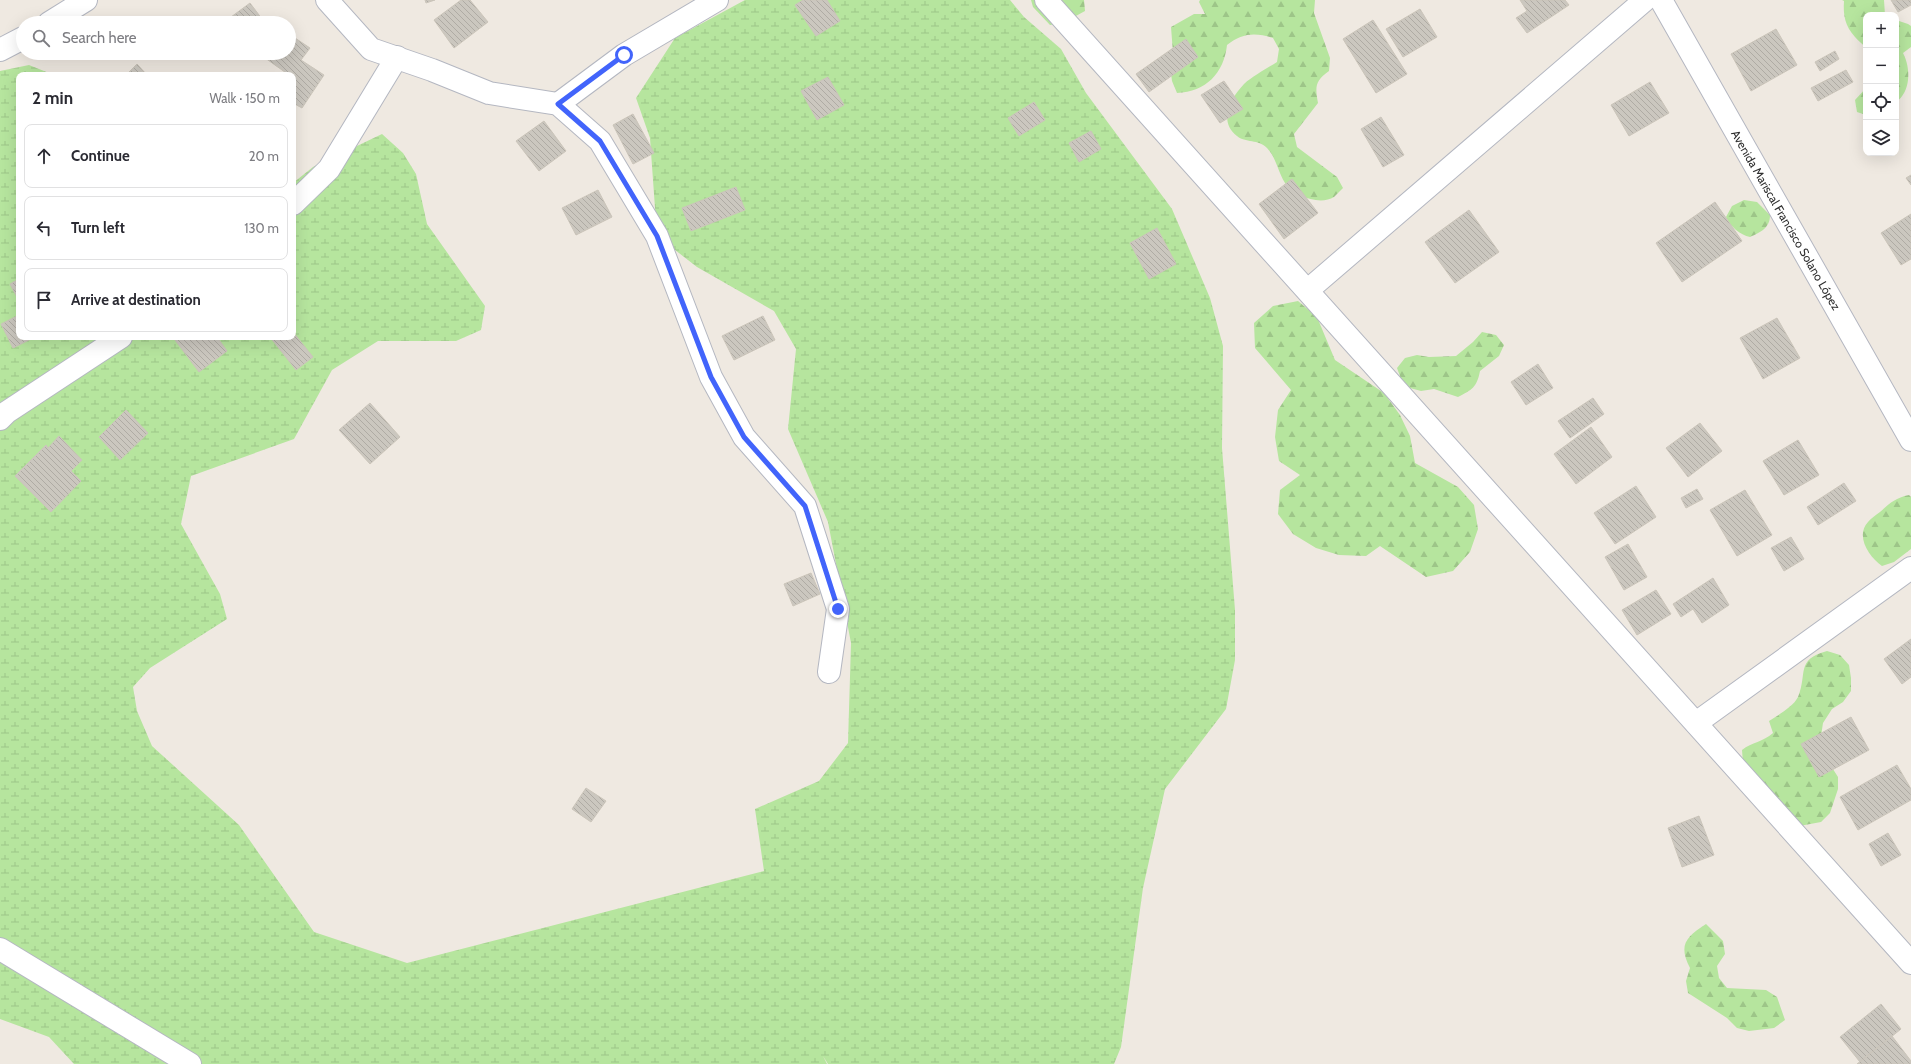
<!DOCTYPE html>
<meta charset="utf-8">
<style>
:root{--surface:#fff;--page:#f2f2f3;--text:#2b2b33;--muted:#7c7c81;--line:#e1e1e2}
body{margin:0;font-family:Cabin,sans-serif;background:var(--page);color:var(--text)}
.controls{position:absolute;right:12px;top:12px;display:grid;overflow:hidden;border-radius:8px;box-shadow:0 4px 16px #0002}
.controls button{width:36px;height:36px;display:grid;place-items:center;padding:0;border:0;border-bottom:1px solid var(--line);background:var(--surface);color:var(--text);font:20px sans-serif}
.stop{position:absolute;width:12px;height:12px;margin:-9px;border:3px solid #4264fb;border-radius:50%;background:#fff}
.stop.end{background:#4264fb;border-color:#fff;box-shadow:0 1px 4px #0008}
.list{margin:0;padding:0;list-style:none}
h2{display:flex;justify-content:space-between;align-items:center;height:52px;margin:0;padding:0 16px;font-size:17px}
h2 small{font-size:13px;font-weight:400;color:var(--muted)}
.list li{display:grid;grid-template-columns:26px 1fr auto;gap:12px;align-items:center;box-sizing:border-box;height:64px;margin:0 8px 8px;padding:0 8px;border:1px solid var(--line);border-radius:8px}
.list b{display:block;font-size:15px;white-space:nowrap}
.list em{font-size:13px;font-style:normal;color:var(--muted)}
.icon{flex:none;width:22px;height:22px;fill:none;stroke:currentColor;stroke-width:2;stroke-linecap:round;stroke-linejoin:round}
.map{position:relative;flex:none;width:1911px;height:1064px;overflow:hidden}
.search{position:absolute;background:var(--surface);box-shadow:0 4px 16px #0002;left:16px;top:16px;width:280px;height:44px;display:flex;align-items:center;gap:10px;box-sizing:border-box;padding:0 14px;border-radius:22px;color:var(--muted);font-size:15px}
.panel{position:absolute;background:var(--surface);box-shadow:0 4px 16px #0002;left:16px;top:72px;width:280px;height:268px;border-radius:8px}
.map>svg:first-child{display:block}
.forest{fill:url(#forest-firs)}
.wetland{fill:url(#wetland-marsh)}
.building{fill:url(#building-back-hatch);stroke:#cbc5ba}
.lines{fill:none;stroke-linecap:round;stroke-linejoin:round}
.street-casing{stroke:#b4b7c1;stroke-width:24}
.street{stroke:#fff;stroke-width:22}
.route{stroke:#4264fb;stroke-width:5}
.labels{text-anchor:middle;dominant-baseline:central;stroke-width:3;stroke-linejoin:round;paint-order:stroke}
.street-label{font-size:12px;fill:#2e2e2e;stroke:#fff}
</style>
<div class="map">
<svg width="1911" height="1064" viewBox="0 0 1911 1064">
<defs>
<pattern id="forest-firs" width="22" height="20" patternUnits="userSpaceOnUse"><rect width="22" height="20" fill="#b6e59e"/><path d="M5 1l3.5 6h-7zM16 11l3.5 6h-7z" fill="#9dc588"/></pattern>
<pattern id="wetland-marsh" width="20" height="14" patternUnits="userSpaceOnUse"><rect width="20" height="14" fill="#b6e59e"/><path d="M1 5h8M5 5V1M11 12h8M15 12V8" fill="none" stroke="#9dc588"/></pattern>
<pattern id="building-back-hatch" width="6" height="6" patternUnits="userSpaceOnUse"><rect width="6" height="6" fill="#cbc7bf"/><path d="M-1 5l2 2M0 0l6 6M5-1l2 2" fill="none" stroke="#afaba4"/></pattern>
</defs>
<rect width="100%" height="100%" fill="#efe9e1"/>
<g class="forest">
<path d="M 1031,0 L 1084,0 L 1085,11 L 1063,23 L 1050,25 L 1033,7 Z"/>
<path d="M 1200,0 L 1315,0 L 1314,13 L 1330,58 L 1329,71 C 1315,81 1315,86 1318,103 L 1294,134 L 1297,147 L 1337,177 L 1343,188 C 1340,191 1337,194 1334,197 C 1320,206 1294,196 1285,183 C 1278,172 1276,157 1267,148 C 1259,139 1245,143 1237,136 C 1218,121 1230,99 1244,84 C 1253,76 1266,69 1277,62 L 1279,49 L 1273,38 C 1255,32 1242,33 1227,45 C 1224,73 1206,92 1177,93 L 1172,81 L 1170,66 L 1173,53 L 1171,27 L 1194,14 L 1205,14 L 1199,2 Z"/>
<path d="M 1842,0 L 1884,0 L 1885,15 L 1866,15 L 1866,48 C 1863,44 1858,41 1855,37 C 1845,26 1843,15 1844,1 Z"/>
<path d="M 1896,20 L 1908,24 L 1911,26 L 1911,47 L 1903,53 C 1911,68 1911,92 1896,102 Z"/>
<path d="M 1866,88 L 1866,115 L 1857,112 L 1855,100 Z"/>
<path d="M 1744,200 L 1757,202 L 1770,215 C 1770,228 1761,232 1750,237 C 1740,235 1730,226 1726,217 L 1732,206 Z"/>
<path d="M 1298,301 L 1317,317 L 1335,360 L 1384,393 L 1400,415 L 1410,436 L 1415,463 L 1458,487 L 1474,505 L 1478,529 L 1470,552 L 1453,571 L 1426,577 L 1380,546 L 1366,556 L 1339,555 L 1316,548 L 1293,534 L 1278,514 L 1280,490 L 1300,475 L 1279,461 L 1275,437 L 1278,410 L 1291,390 L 1255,348 L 1254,323 L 1273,306 Z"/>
<path d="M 1482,332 L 1496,335 L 1504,345 L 1499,356 L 1480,371 C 1477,387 1472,390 1458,397 L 1434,389 L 1421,391 L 1410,388 L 1401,379 L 1397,368 L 1405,358 L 1417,355 L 1429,357 L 1456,356 L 1473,342 Z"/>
<path d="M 1909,495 L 1911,497 L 1911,549 L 1894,562 L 1882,566 C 1869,557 1855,536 1868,522 C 1871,518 1876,515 1880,512 C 1890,503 1895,498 1909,495 Z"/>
<path d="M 1827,651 L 1840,655 L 1849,665 L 1851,678 L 1851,691 L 1843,702 L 1832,709 L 1823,723 L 1821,736 L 1831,766 L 1838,777 L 1838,789 L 1830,813 L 1821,822 L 1794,827 L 1743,763 L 1742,750 C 1752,742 1763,742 1773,733 L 1769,721 C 1778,715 1793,707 1798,697 C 1808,673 1795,660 1827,651 Z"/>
<path d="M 1706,924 L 1723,941 L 1725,954 L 1717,966 L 1719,978 L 1727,988 L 1766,990 L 1777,997 L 1785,1020 L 1774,1028 L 1749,1031 L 1737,1028 L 1727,1018 L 1688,993 L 1686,981 L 1690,968 C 1678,945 1686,937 1706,924 Z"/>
</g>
<path class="wetland" d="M 745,0 L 1010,0 L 1024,17 L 1061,49 L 1086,93 L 1172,209 L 1210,298 L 1223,346 L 1222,448 L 1235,610 L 1235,660 L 1226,709 L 1165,789 L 1143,888 L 1121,1047 L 1114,1064 L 828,1064 L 823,1056 L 827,1064 L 74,1064 L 49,1037 L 0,1019 L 0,71 L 29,65 L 54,75 L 19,75 L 19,337 L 293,337 L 293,183 L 313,167 L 382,134 L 403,153 L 416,174 L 427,224 L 485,306 L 481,330 L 456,341 L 378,341 L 332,370 L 294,439 L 191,476 L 181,524 L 220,594 L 227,619 L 150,668 L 133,687 L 137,711 L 152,746 L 239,825 L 314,932 L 407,963 L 764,871 L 755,809 L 819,781 L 848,743 L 851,643 L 828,522 L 788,429 L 796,349 L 774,311 L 697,267 L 657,236 L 650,138 L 636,98 L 675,38 Z"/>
<g class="building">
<path d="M 425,0 L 435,0 L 426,3 Z"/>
<path d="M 461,0 L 470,0 L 488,22 L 454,48 L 434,20 Z"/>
<path d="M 803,0 L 827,0 L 840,21 L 816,36 L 795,5 Z"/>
<path d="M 1520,0 L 1565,0 L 1569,5 L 1527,33 L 1516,18 L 1527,11 Z"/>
<path d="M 1891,0 L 1911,0 L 1911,5 L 1898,12 Z"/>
<path d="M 250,3 L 265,23 L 230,23 L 227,20 Z"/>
<path d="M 1420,9 L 1437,37 L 1403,57 L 1386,29 Z"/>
<path d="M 1373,20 L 1407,74 L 1376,93 L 1343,39 Z"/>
<path d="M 1776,29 L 1797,65 L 1751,91 L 1731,54 Z"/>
<path d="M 289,34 L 310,48 L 301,60 L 324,75 L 302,108 L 293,103 L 293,75 L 289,75 L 261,55 L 262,53 L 289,53 Z"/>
<path d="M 1186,39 L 1198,57 L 1149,92 L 1136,74 Z"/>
<path d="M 1835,51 L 1839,59 L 1820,71 L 1815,62 Z"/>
<path d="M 137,64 L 147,75 L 126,75 Z"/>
<path d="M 1846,70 L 1853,82 L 1818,101 L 1811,88 Z"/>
<path d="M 828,77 L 844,105 L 817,120 L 801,91 Z"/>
<path d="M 1224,81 L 1243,109 L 1220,123 L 1201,95 Z"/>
<path d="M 1650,82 L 1669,113 L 1629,136 L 1611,105 Z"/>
<path d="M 1034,102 L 1045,120 L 1019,136 L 1008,118 Z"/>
<path d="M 633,114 L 654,153 L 633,164 L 613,125 Z"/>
<path d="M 1381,117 L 1404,155 L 1383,167 L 1361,129 Z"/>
<path d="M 544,121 L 566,151 L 539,171 L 516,141 Z"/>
<path d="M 1091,131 L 1101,149 L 1079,162 L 1069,143 Z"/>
<path d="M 1911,175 L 1911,185 L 1906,178 Z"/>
<path d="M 1292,179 L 1318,213 L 1284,239 L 1259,204 Z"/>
<path d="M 736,187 L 745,210 L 691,231 L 682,208 Z"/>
<path d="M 598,190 L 612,217 L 576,235 L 562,208 Z"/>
<path d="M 1715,202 L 1742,241 L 1682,282 L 1656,243 Z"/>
<path d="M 1469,210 L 1499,252 L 1455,283 L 1425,242 Z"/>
<path d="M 1911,214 L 1911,259 L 1901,265 L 1881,233 Z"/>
<path d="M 1157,228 L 1176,264 L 1149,279 L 1130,243 Z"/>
<path d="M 19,279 L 19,301 L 10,284 Z"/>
<path d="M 19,315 L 19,337 L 35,337 L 13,348 L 1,324 Z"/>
<path d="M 763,316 L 775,340 L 734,360 L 722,336 Z"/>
<path d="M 1777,318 L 1800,358 L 1763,379 L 1740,338 Z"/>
<path d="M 293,332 L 313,357 L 296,370 L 270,337 L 293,337 Z"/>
<path d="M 179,337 L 217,337 L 227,351 L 199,372 L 175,340 Z"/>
<path d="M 1538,364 L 1553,388 L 1526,405 L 1511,382 Z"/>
<path d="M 1593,398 L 1604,414 L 1570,438 L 1558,421 Z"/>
<path d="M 370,403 L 400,437 L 370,464 L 339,430 Z"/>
<path d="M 126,410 L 148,433 L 120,460 L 99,437 Z"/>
<path d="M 1700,423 L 1722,451 L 1688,477 L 1666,448 Z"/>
<path d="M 1591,427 L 1612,457 L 1576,484 L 1554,454 Z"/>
<path d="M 59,436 L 82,460 L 71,471 L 81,481 L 51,512 L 15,476 L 46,445 L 48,448 Z"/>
<path d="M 1798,440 L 1819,475 L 1784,495 L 1763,461 Z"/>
<path d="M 1844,483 L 1856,501 L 1818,525 L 1807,507 Z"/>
<path d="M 1636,486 L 1656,517 L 1615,544 L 1594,513 Z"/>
<path d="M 1697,489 L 1703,499 L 1686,508 L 1681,498 Z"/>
<path d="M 1745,490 L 1772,535 L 1737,556 L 1710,510 Z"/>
<path d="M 1791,537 L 1804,559 L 1784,571 L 1771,548 Z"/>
<path d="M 1628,544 L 1647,577 L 1624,590 L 1605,557 Z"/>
<path d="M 811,573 L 820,594 L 793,606 L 784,584 Z"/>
<path d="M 1713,578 L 1729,605 L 1702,623 L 1693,609 L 1681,617 L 1673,604 Z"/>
<path d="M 1656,590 L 1671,614 L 1637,635 L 1622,610 Z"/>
<path d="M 1911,639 L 1911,677 L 1902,684 L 1884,659 Z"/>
<path d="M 1851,717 L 1869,750 L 1819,777 L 1801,744 Z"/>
<path d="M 1897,765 L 1911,789 L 1911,800 L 1858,830 L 1840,797 Z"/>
<path d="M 586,788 L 606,801 L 591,822 L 572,809 Z"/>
<path d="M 1699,816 L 1714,855 L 1682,867 L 1668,828 Z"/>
<path d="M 1888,833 L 1901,855 L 1881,866 L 1869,844 Z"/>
<path d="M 1881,1004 L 1901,1029 L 1860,1062 L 1840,1037 Z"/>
<path d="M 1892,1036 L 1911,1061 L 1911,1064 L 1857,1064 Z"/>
</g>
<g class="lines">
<g class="street-casing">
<g id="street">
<path d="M 327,0 L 371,49 L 432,70 L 489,93 L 558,104 L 600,141 L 657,236 L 711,377 L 744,437 L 805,506 L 838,609 L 829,672"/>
<path d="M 1046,0 L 1911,963"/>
<path d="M 1661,0 L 1911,440"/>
<path d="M 49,23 L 86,0"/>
<path d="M 0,50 L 23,38"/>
<path d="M 558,104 L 624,55 L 717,0"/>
<path d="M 293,204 L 329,169 L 397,57"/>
<path d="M 1308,290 L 1645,0"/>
<path d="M 0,419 L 7,412 L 121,337"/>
<path d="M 1696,723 L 1911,568"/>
<path d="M 0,949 L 190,1064"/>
</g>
</g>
<use href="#street" class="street"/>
</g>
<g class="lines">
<path class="route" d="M 624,55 L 558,104 L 600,141 L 657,236 L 711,377 L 744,437 L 805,506 L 838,609"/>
</g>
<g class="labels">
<g class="street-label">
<text transform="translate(1786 220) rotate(60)">Avenida Mariscal Francisco Solano López</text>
</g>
</g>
</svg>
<div class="controls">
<button>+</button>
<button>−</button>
<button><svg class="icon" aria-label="locate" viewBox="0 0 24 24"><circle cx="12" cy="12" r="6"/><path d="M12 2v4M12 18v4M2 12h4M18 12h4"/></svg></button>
<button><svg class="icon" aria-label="layers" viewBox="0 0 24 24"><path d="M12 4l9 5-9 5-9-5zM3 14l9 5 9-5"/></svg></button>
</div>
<div class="stop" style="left:624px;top:55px"></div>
<div class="stop end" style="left:838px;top:609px"></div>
<div class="search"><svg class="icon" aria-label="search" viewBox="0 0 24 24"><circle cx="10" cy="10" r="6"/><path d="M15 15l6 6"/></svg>Search here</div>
<section class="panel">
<h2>2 min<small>Walk · 150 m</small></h2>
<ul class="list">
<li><svg class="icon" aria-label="ahead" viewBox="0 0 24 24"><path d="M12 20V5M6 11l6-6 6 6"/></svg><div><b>Continue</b></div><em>20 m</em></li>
<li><svg class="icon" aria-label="left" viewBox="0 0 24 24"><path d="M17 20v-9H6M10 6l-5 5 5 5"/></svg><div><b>Turn left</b></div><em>130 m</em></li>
<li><svg class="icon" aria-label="arrive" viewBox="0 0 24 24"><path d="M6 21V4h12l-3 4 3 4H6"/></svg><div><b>Arrive at destination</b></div></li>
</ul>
</section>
</div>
